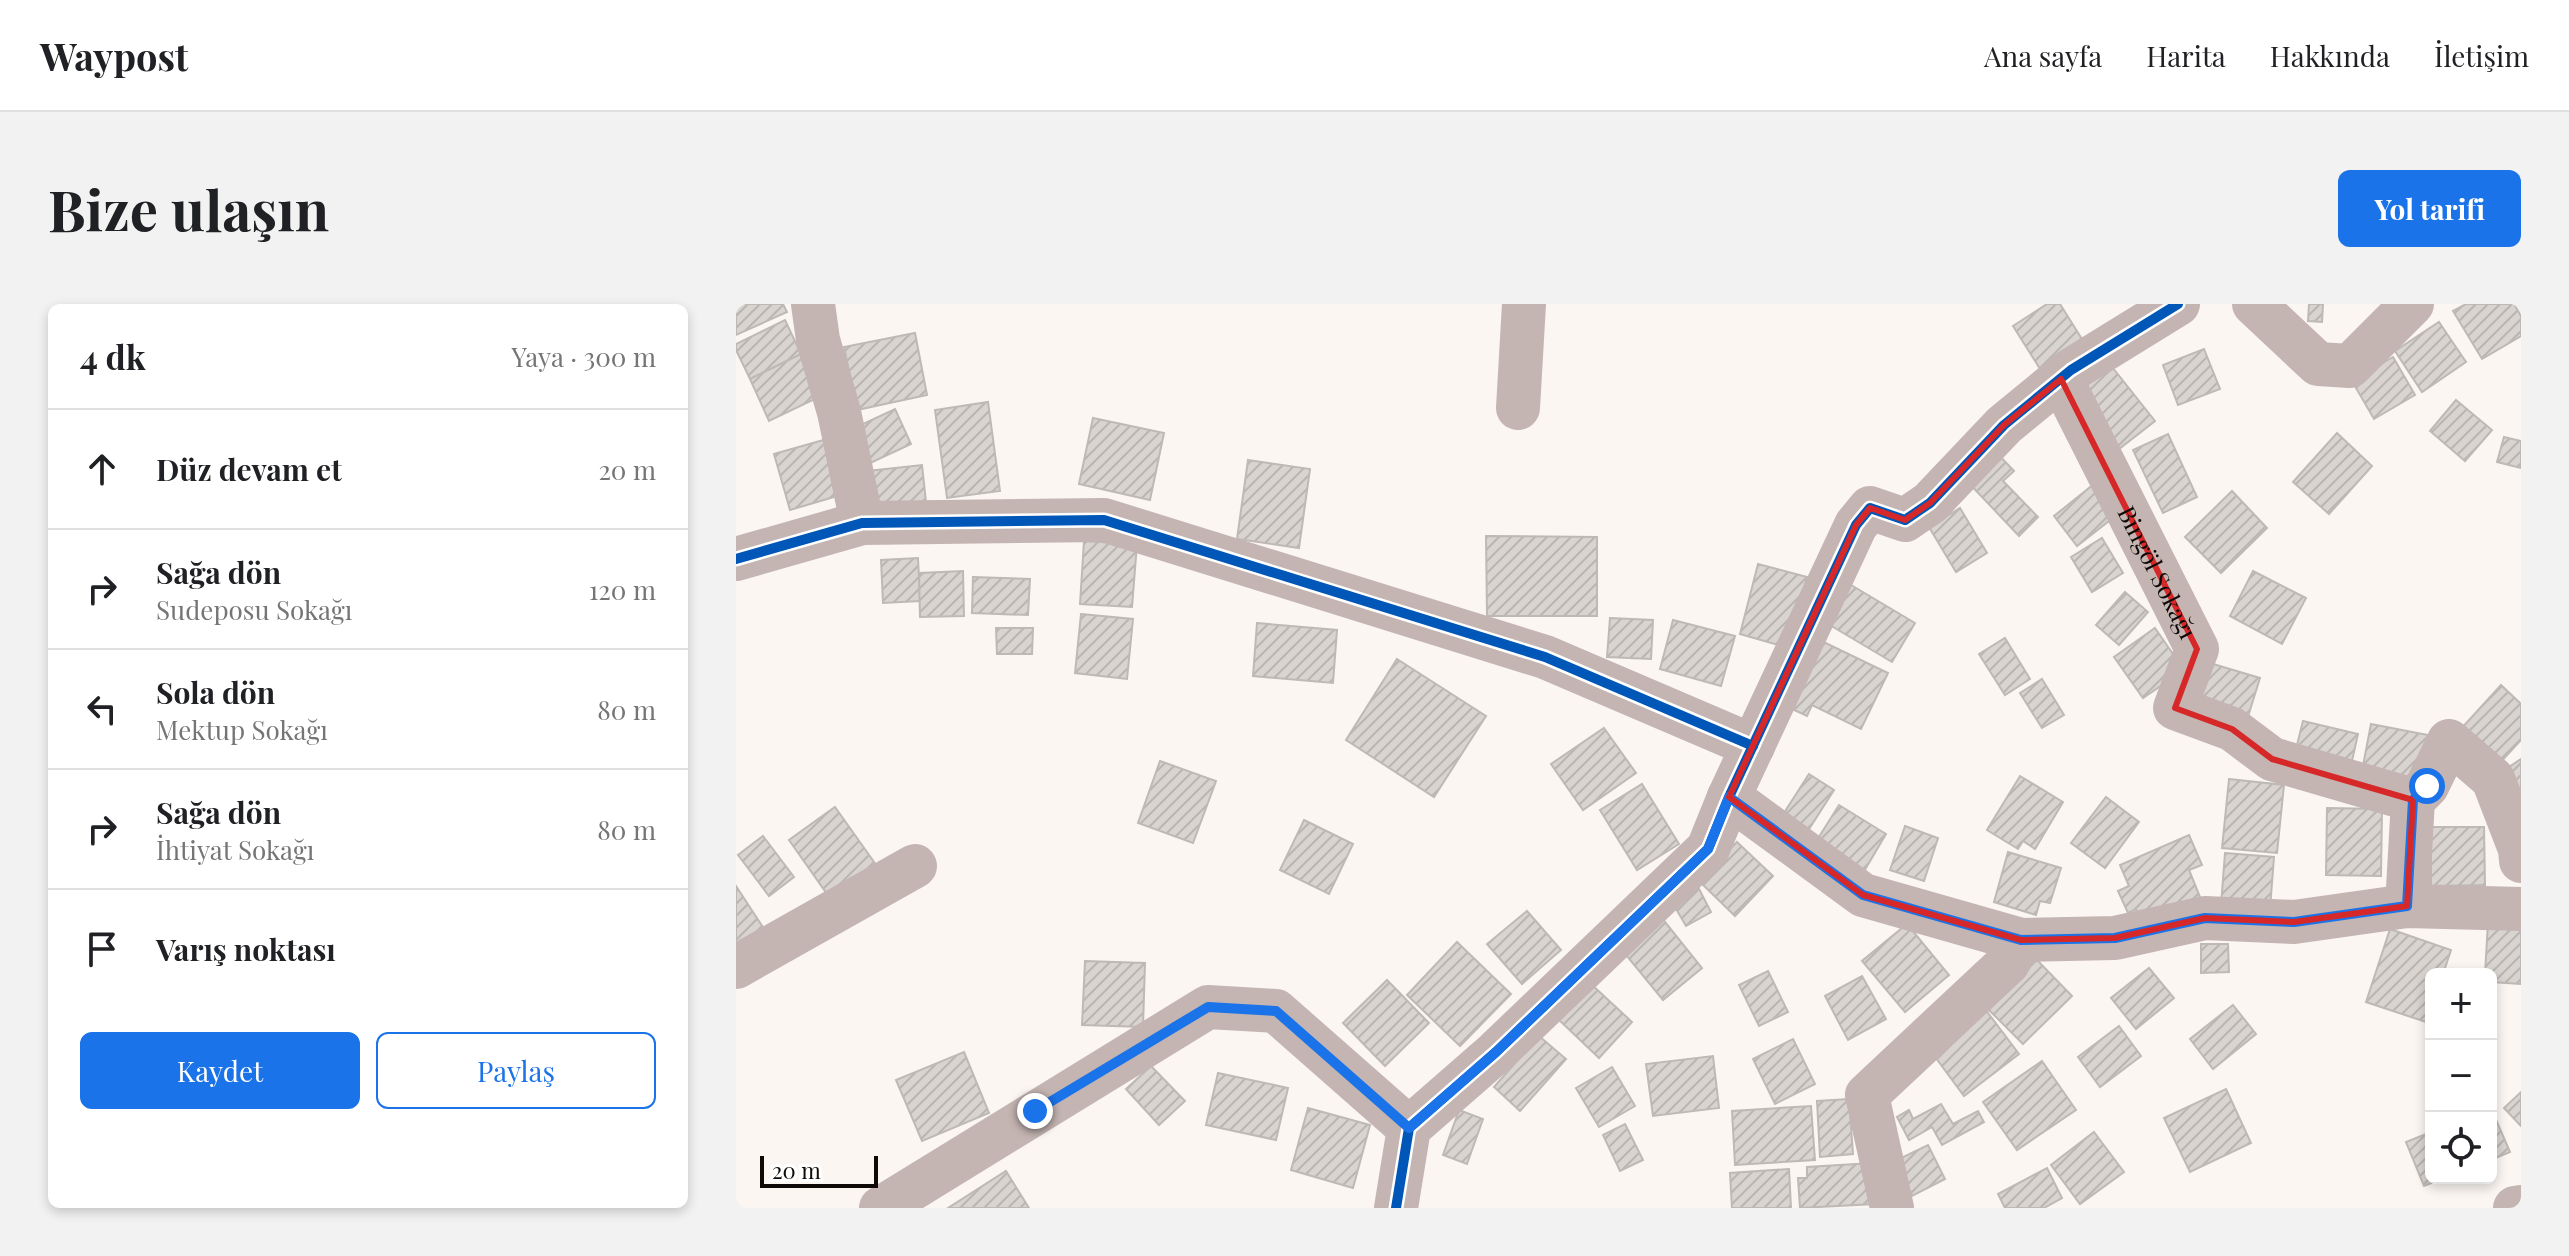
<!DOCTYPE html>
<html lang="tr">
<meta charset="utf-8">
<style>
:root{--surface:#fff;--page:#f2f2f2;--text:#202124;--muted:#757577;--line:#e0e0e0;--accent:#1a73e8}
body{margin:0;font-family:"Playfair Display",serif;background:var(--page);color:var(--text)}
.controls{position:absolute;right:24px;bottom:24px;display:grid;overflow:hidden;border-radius:12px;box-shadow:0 4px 12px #0003}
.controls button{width:72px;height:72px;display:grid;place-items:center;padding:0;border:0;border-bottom:2px solid var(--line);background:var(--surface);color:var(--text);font:40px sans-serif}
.scale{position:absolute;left:24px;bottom:20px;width:118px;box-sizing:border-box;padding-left:8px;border:4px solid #0f0a07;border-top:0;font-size:22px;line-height:28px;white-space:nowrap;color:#0f0a07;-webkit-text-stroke:6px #fff;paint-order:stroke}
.stop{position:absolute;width:24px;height:24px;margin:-18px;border:6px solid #1a73e8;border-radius:50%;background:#fff}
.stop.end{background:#1a73e8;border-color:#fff;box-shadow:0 2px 8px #0008}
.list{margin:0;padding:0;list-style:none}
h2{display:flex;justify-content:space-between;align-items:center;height:104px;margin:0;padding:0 32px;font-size:34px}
h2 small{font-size:26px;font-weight:400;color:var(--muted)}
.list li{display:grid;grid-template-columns:52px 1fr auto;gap:24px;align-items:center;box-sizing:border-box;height:120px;padding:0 32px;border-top:2px solid var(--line)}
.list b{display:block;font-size:30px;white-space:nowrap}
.list p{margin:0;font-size:26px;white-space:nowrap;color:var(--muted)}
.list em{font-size:26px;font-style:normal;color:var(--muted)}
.actions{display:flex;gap:16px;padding:24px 32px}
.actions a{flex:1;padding:18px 0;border:2px solid var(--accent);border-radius:12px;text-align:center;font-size:28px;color:var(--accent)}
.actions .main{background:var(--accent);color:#fff}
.icon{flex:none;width:44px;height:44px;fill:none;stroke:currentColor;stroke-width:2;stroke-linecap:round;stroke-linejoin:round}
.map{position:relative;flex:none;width:1785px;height:904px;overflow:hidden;border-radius:12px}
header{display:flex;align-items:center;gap:48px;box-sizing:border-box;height:112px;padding:0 40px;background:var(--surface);border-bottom:2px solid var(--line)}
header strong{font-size:38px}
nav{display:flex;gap:44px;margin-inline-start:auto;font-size:28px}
.intro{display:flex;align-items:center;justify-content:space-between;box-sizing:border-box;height:192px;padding:0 48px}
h1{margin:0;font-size:56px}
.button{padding:20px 36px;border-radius:12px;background:var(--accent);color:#fff;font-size:28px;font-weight:700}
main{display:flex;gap:48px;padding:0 48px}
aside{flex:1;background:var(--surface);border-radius:12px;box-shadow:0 4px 12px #0003}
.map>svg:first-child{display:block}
.building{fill:url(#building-hatch);stroke:#beb9b5;stroke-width:2}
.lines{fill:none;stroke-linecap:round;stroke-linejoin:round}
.minor{stroke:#c4b5b2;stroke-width:44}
.tertiary{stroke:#c4b5b2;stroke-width:44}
.cycleway-casing{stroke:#fff;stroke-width:15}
.cycleway{stroke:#0057b8;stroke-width:10}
.route{stroke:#1a73e8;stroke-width:10}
.marked{fill:none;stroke:#d62828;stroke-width:6;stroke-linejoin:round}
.labels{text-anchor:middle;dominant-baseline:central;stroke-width:6;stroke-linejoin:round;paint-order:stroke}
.street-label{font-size:24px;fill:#0f0a07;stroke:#fff}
</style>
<header>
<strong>Waypost</strong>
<nav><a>Ana sayfa</a><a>Harita</a><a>Hakkında</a><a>İletişim</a></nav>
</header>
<div class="intro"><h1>Bize ulaşın</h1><a class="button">Yol tarifi</a></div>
<main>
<aside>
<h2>4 dk<small>Yaya · 300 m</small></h2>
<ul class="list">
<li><svg class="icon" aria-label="ahead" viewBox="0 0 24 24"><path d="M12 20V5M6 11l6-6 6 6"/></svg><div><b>Düz devam et</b></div><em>20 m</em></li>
<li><svg class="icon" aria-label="right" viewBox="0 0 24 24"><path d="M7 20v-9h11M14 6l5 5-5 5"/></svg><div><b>Sağa dön</b><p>Sudeposu Sokağı</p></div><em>120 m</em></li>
<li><svg class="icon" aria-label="left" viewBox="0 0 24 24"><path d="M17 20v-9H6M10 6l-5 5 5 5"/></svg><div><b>Sola dön</b><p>Mektup Sokağı</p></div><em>80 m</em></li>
<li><svg class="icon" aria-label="right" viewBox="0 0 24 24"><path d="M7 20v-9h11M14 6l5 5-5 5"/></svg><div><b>Sağa dön</b><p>İhtiyat Sokağı</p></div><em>80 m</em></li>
<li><svg class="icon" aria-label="arrive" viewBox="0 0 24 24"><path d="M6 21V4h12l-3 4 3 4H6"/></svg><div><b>Varış noktası</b></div></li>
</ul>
<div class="actions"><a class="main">Kaydet</a><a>Paylaş</a></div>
</aside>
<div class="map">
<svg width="1785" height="904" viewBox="0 0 1785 904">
<defs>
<pattern id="building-hatch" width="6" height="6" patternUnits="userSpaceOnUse" patternTransform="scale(2)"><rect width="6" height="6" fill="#d9d4d0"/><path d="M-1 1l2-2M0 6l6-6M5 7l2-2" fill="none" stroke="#b9b5b1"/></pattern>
</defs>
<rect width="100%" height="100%" fill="#fbf6f2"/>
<g class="building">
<path d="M 0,0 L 47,0 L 51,8 L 0,31 Z"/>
<path d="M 1311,0 L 1324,0 L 1349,40 L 1306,68 L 1277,22 Z"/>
<path d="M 1573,0 L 1587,0 L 1586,18 L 1572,17 Z"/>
<path d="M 1730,0 L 1778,0 L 1785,12 L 1785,32 L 1746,55 L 1717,7 Z"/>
<path d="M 49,16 L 65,50 L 14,75 L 0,46 L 0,40 Z"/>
<path d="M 1703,18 L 1730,58 L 1686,88 L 1659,47 Z"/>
<path d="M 179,29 L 191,91 L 121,106 L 108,43 Z"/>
<path d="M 1468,45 L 1484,85 L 1442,101 L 1427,61 Z"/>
<path d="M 65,50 L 85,92 L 33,117 L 14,75 Z"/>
<path d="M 1657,53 L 1679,91 L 1638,115 L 1616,77 Z"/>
<path d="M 1369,54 L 1419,117 L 1383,145 L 1333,83 Z"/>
<path d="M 1720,96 L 1756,126 L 1729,157 L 1694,127 Z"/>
<path d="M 252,98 L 264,187 L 211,194 L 199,106 Z"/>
<path d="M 159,105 L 175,140 L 128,162 L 112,127 Z"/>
<path d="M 357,114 L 428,129 L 414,196 L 343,180 Z"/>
<path d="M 1601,129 L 1636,162 L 1593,210 L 1557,178 Z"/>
<path d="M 1432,130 L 1461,193 L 1427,209 L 1397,146 Z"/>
<path d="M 1768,133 L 1785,137 L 1785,164 L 1761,158 Z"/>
<path d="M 91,135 L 108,190 L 54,206 L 38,150 Z"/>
<path d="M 1258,146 L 1278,167 L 1267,177 L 1302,213 L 1283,232 L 1228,174 Z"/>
<path d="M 512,156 L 574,165 L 563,244 L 501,235 Z"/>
<path d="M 186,161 L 190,198 L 136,204 L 132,167 Z"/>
<path d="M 1363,176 L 1387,206 L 1341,242 L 1318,212 Z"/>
<path d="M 1496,187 L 1531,224 L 1485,269 L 1449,233 Z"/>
<path d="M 1224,204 L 1251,249 L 1220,268 L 1193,223 Z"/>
<path d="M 750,232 L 861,233 L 861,312 L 751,312 Z"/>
<path d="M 1366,234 L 1387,269 L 1356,288 L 1335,253 Z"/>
<path d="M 348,237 L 401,240 L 396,303 L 344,300 Z"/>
<path d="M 182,254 L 184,297 L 147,299 L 145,256 Z"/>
<path d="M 1022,260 L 1071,273 L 1053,344 L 1004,330 Z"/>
<path d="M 227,267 L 228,312 L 184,313 L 183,269 Z"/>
<path d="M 1517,267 L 1570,294 L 1546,340 L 1494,312 Z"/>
<path d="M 237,273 L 294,275 L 292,311 L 236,309 Z"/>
<path d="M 1110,278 L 1179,319 L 1156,358 L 1087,317 Z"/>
<path d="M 1389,288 L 1412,308 L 1383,341 L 1360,321 Z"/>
<path d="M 345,310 L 397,315 L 391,375 L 339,369 Z"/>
<path d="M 874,314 L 917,316 L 915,355 L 871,353 Z"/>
<path d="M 937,316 L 999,332 L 985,382 L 924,365 Z"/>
<path d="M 521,319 L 601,326 L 597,379 L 517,372 Z"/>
<path d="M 260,324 L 297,324 L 296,350 L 261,350 Z"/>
<path d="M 1419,324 L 1448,366 L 1407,394 L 1378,353 Z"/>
<path d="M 1075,332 L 1152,369 L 1125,425 L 1076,401 L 1071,412 L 1043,399 Z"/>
<path d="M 1269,334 L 1294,375 L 1269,391 L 1243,350 Z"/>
<path d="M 661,355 L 750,412 L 698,493 L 610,436 Z"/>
<path d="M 1467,357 L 1524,374 L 1510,419 L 1453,401 Z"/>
<path d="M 1306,375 L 1328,411 L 1306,424 L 1284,389 Z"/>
<path d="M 1765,381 L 1785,400 L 1785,436 L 1762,461 L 1724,426 Z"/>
<path d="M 1567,417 L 1622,430 L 1614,466 L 1558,453 Z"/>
<path d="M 1635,420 L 1692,431 L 1683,483 L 1625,472 Z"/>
<path d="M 868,424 L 900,469 L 847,506 L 815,460 Z"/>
<path d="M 1785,455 L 1785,494 L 1767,467 Z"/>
<path d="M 424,457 L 480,477 L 457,539 L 402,519 Z"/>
<path d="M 1073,470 L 1098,486 L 1073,525 L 1048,509 Z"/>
<path d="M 1284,472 L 1327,498 L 1299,545 L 1287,537 L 1282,545 L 1251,526 Z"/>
<path d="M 1493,475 L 1548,481 L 1541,549 L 1486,544 Z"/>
<path d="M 906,480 L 943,540 L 901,566 L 864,506 Z"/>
<path d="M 1370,493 L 1403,518 L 1369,564 L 1335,539 Z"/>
<path d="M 1103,501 L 1150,530 L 1124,574 L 1076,544 Z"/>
<path d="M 99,503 L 143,565 L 96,597 L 53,536 Z"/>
<path d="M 1591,504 L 1646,505 L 1645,572 L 1590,571 Z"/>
<path d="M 568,516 L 617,540 L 593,590 L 544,566 Z"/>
<path d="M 1169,522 L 1202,534 L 1188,577 L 1154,566 Z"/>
<path d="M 1695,523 L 1748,523 L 1749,581 L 1695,582 Z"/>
<path d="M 1453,531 L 1466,561 L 1453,566 L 1464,593 L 1406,619 L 1400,605 L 1392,609 L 1382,587 L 1393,582 L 1384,561 Z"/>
<path d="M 27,532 L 58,573 L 33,592 L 2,551 Z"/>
<path d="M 1001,538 L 1037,572 L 999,612 L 963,577 Z"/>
<path d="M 1272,548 L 1325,564 L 1314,599 L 1304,597 L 1300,611 L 1258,598 Z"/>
<path d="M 1489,549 L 1538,553 L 1534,605 L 1485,601 Z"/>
<path d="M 0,582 L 32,631 L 0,652 Z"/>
<path d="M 962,583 L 975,608 L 950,622 L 936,598 Z"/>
<path d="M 791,607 L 825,646 L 786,680 L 751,640 Z"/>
<path d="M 921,608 L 966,664 L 927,696 L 881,640 Z"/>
<path d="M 1752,618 L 1785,620 L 1785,680 L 1755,678 L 1755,670 L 1749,670 Z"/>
<path d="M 1171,620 L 1213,671 L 1169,708 L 1126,657 Z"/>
<path d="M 1654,625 L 1715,646 L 1707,670 L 1695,670 L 1695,704 L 1690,718 L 1630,698 Z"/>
<path d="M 721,638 L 775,690 L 724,742 L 671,691 Z"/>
<path d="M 1465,640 L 1492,640 L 1493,668 L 1465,669 Z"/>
<path d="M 1301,656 L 1336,692 L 1287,740 L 1251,704 Z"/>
<path d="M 349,657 L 409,659 L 407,723 L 346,721 Z"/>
<path d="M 1413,664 L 1438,694 L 1400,725 L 1375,694 Z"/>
<path d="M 1032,667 L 1052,708 L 1023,722 L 1003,681 Z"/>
<path d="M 1126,672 L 1150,715 L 1112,736 L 1089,692 Z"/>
<path d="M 651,676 L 693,719 L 649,762 L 607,719 Z"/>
<path d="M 855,680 L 896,718 L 863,754 L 822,715 Z"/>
<path d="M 1497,701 L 1520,730 L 1477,765 L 1454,735 Z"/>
<path d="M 1249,705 L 1283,750 L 1228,792 L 1194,746 Z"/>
<path d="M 1383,722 L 1405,752 L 1364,783 L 1342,753 Z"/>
<path d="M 803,732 L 830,755 L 784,807 L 758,783 Z"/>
<path d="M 1057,735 L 1079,780 L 1039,800 L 1017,755 Z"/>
<path d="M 228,748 L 253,809 L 186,837 L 160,776 Z"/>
<path d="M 977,752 L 983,804 L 917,812 L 910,760 Z"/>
<path d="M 1306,757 L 1340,806 L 1281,846 L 1247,798 Z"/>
<path d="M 415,762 L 449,797 L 423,821 L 390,785 Z"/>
<path d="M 876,763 L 899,802 L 863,823 L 840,784 Z"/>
<path d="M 482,769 L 552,784 L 540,836 L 470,821 Z"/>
<path d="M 1490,785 L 1515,839 L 1454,868 L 1428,814 Z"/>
<path d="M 1785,788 L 1785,822 L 1768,804 Z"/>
<path d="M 1113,795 L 1117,850 L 1084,853 L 1081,797 Z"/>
<path d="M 1205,800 L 1217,820 L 1242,807 L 1248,818 L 1206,841 L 1196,823 L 1173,836 L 1161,813 L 1173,806 L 1177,815 Z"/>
<path d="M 1075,802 L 1079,856 L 999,861 L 996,807 Z"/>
<path d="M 572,804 L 634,821 L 617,884 L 555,866 Z"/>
<path d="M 1755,804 L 1774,848 L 1755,856 Z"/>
<path d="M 723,806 L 747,815 L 731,860 L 707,851 Z"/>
<path d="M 889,820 L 907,856 L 884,867 L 867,831 Z"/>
<path d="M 1358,828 L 1388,868 L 1344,900 L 1315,861 Z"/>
<path d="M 1695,828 L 1695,874 L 1708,874 L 1688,882 L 1670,838 Z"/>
<path d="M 1192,841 L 1209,875 L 1176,892 L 1159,857 Z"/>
<path d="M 1136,859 L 1139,900 L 1064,904 L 1062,874 L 1071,874 L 1071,863 Z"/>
<path d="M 1311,864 L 1326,894 L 1308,904 L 1269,904 L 1262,890 Z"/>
<path d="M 1053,865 L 1055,904 L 996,904 L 994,869 Z"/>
<path d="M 270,867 L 293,904 L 212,904 Z"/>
</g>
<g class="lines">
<g class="minor">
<path d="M 77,0 L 82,36 L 103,108 L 126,219"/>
<path d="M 1518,0 L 1582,60 L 1614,62 L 1676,0"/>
<path id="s1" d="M 1325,75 L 1461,345 L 1439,404 L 1496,425 L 1536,455 L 1677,496"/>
<path d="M 782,104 L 788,0"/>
<path d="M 0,255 L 126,219 L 368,216 L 809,353 L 1017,442"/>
<path d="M 993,493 L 1127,591 L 1285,636 L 1379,634 L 1469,614 L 1558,618 L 1671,602 L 1785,605"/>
<path d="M 1671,602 L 1677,496 L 1691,482 L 1713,437 L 1757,475 L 1784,545 L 1785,557"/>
<path d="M 0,663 L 179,562"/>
<path d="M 145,904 L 472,703 L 540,707 L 673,824"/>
<path d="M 660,904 L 673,824 L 760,748 L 972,545 L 993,493 L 1120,221 L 1134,204 L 1169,216 L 1194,199 L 1268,121 L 1335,66 L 1442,0"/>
<path d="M 1156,904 L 1131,791 L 1272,659 L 1285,636"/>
</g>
<path class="tertiary" d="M 1779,904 L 1785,903"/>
<g class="cycleway-casing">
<g id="cycleway">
<path d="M 0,255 L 126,219 L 368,216 L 809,353 L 1017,442"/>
<path d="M 660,904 L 673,824 L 760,748 L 972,545 L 993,493 L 1120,221 L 1134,204 L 1169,216 L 1194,199 L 1268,121 L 1335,66 L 1442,0"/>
</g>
</g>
<use href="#cycleway" class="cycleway"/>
</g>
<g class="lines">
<path class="route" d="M 299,807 L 472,703 L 540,707 L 673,824 L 760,748 L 972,545 L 993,493 L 1127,591 L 1285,636 L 1379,634 L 1469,614 L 1558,618 L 1671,602 L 1677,496 L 1691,482"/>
</g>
<path class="marked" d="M 1325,75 L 1461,345 L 1439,404 L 1496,425 L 1536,455 L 1677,496 L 1671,602 L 1558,618 L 1469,614 L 1379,634 L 1285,636 L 1127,591 L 993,493 L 1120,221 L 1134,204 L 1169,216 L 1194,199 L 1268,121 Z"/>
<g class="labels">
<g class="street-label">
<text stroke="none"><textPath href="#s1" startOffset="216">Bingöl Sokağı</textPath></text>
</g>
</g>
</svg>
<div class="controls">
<button>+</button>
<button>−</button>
<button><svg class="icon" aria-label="locate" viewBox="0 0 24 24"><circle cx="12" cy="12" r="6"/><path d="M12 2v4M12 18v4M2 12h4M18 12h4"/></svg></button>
</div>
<div class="scale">20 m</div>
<div class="stop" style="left:1691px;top:482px"></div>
<div class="stop end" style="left:299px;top:807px"></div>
</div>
</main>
